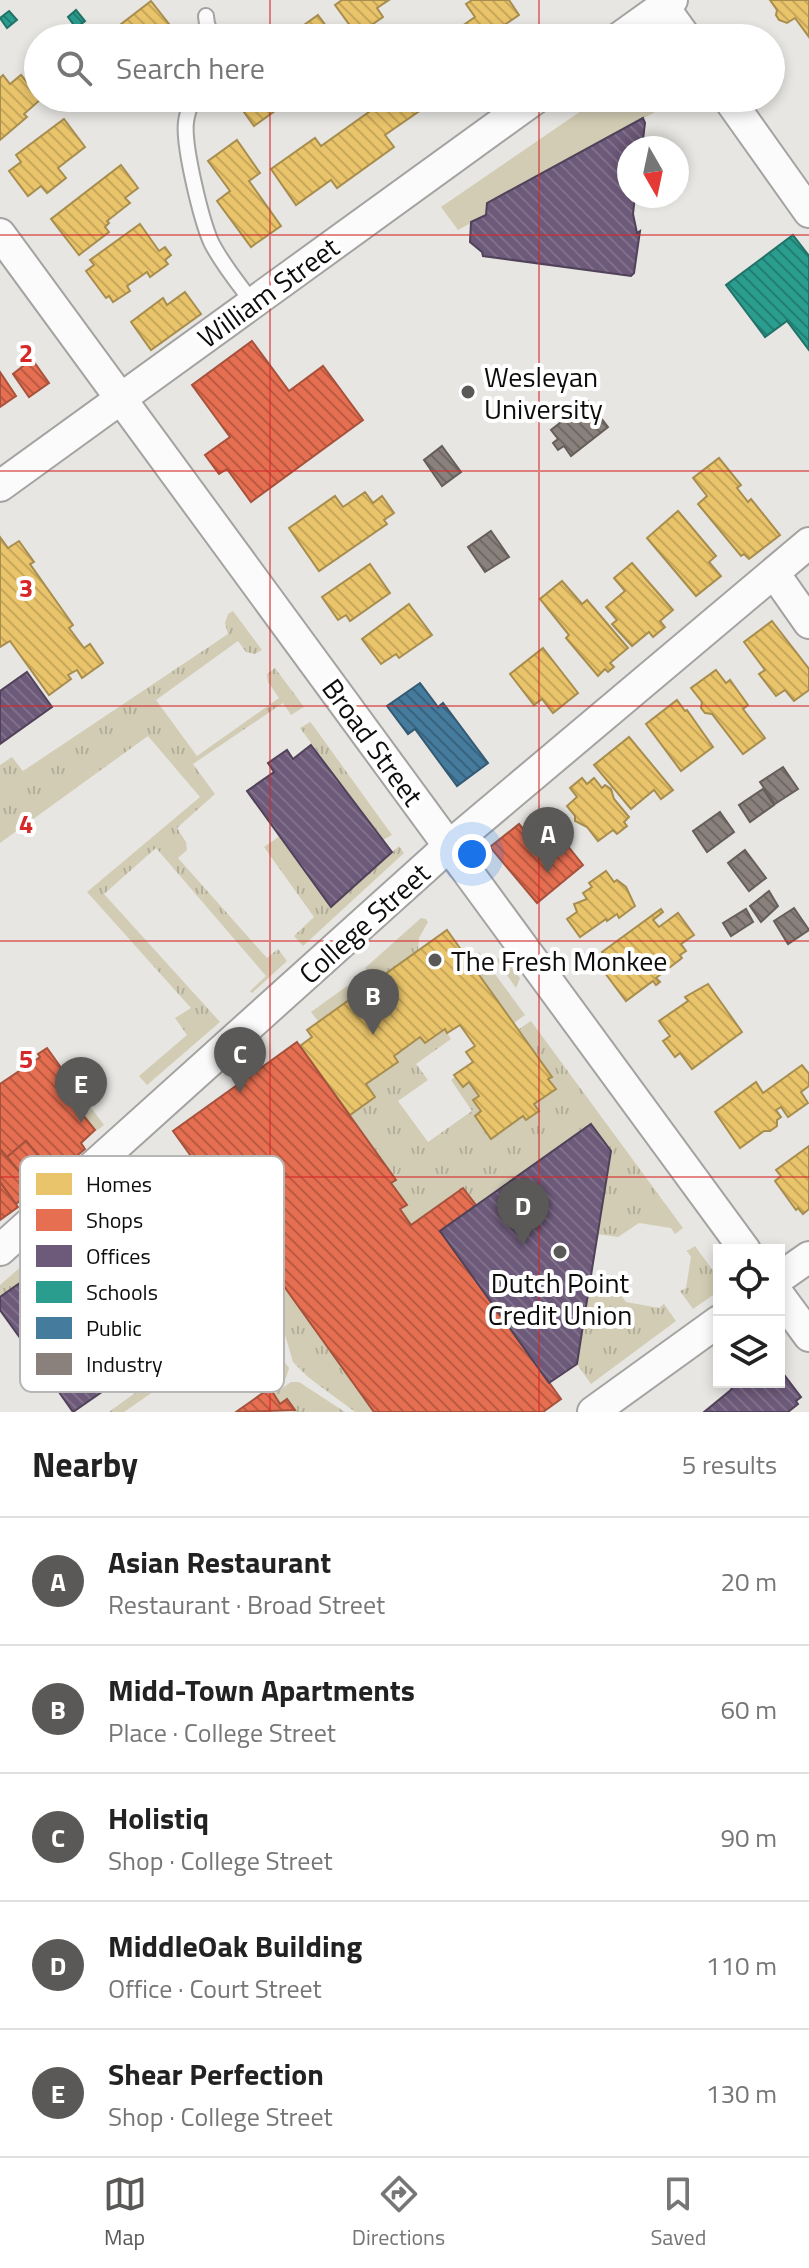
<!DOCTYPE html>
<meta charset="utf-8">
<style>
:root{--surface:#fff;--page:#f6f6f6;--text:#222;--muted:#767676;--line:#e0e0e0;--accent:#5a5957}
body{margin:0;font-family:"Titillium Web",sans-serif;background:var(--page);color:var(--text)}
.controls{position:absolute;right:24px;bottom:24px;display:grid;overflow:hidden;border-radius:0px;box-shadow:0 4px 12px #0003}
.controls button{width:72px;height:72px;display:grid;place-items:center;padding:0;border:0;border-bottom:2px solid var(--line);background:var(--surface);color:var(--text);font:40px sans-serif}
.compass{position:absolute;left:617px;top:136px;width:72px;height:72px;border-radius:50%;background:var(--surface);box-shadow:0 4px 12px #0003;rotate:171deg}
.you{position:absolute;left:472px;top:854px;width:28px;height:28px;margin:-20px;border:6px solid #fff;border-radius:50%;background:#1a73e8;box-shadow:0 0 0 12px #1a73e833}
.badge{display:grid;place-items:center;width:52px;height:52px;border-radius:50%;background:var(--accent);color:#fff;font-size:26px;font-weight:700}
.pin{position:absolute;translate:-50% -66px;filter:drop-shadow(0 2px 4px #0008)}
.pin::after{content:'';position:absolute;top:42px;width:28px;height:24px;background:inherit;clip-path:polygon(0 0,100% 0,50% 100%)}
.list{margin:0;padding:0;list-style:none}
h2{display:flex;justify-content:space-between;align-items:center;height:104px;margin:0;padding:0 32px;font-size:34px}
h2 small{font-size:26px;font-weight:400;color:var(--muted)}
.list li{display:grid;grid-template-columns:52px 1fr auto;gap:24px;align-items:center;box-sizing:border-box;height:128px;padding:0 32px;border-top:2px solid var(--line)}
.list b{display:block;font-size:30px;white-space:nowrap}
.list p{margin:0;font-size:26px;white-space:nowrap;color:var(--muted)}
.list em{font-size:26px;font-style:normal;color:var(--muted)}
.icon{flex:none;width:44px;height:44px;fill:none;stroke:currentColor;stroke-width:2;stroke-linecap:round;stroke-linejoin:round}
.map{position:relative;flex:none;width:809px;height:1412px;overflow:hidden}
.search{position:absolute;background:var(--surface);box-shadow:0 4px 12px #0003;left:24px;right:24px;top:24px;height:88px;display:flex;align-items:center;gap:20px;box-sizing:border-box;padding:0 28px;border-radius:44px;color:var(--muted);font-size:30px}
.sheet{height:744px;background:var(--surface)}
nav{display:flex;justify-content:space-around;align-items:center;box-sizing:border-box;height:112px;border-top:2px solid var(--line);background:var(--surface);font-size:22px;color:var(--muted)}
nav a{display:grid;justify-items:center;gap:4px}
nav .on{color:var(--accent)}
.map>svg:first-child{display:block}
.grass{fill:url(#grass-tufts)}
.green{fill:#d2ccb4}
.homes{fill:url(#homes-back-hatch);stroke:#a78d4e;stroke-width:2}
.shops{fill:url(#shops-back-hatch);stroke:#a6523c;stroke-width:2}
.offices{fill:url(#offices-back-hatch);stroke:#504259;stroke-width:2}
.schools{fill:url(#schools-back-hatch);stroke:#227268;stroke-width:2}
.public{fill:url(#public-back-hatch);stroke:#345a72;stroke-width:2}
.industry{fill:url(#industry-back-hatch);stroke:#655e5a;stroke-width:2}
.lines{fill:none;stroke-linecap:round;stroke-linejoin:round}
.service-casing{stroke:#a4a3a2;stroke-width:18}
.minor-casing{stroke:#a4a3a2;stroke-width:34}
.service{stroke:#fbfbfb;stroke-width:14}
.minor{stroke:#fbfbfb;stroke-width:30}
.grid{fill:none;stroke:#d62828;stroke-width:2;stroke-opacity:0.55}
.poi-dot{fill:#5a5957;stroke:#fff;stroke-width:3}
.labels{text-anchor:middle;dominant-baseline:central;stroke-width:8;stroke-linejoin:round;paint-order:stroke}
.street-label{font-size:28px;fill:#0e0d0c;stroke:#fff}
.poi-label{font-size:28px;fill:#0e0d0c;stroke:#fff;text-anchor:start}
.key{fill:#fff;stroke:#b7b6b6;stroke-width:2}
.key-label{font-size:22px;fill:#0e0d0c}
.grid-label{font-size:26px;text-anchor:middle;font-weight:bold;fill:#d62828;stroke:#fff;stroke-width:8;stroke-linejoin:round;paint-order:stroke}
</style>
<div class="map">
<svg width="809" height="1412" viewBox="0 0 809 1412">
<defs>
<pattern id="grass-tufts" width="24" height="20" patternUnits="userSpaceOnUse" patternTransform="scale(2)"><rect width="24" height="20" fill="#d2ccb4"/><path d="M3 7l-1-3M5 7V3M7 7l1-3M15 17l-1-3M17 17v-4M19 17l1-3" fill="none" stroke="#b3ae9a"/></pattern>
<pattern id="homes-back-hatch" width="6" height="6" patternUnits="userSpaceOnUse" patternTransform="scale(2)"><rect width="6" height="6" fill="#e9c46a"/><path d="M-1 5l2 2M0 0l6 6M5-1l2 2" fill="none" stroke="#c7a75b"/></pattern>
<pattern id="shops-back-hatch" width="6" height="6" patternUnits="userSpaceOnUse" patternTransform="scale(2)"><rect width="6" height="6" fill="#e76f51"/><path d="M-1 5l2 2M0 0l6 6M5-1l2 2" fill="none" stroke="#ba5a42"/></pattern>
<pattern id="offices-back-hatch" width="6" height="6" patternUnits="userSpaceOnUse" patternTransform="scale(2)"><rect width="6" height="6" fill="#6d597a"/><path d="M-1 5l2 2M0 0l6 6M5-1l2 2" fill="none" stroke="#807089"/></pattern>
<pattern id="schools-back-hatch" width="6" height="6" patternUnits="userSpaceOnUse" patternTransform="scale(2)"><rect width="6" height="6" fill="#2a9d8f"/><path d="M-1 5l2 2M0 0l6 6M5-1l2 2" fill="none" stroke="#227e73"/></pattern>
<pattern id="public-back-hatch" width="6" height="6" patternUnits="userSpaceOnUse" patternTransform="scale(2)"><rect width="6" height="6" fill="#457b9d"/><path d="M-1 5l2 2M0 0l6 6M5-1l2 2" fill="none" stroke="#38637e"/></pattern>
<pattern id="industry-back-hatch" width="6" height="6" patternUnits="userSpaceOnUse" patternTransform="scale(2)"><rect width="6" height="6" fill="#8a817c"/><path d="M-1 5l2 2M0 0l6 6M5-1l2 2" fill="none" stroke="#6f6864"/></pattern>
</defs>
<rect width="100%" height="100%" fill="#e7e6e3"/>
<g class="grass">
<path d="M 233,611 L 262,650 L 255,654 L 246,652 L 238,641 L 156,700 L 197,756 L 279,698 L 268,682 L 267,674 L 275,668 L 304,707 L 291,715 L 283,703 L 193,764 L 215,794 L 177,828 L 186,842 L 187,850 L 178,858 L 267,958 L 278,949 L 287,961 L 252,993 L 250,991 L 266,976 L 156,848 L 104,894 L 220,1022 L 147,1085 L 139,1076 L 187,1035 L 175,1018 L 191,1008 L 87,892 L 200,797 L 148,736 L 0,843 L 0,765 L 12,757 L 23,771 L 228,634 L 225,623 L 228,614 Z"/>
<path d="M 310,722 L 312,724 L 392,835 L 383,840 L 300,728 Z"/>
<path d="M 280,836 L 331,907 L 399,846 L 404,853 L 303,946 L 294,936 L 314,917 L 264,847 Z"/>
<path d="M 421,918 L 426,919 L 428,922 L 419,938 L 418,950 L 375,982 L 365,968 Z"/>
<path d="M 479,952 L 525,1015 L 514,1023 L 472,965 Z"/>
<path d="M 494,957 L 506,961 L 520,978 L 516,988 Z"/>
<path d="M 347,986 L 350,986 L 356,995 L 318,1021 L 311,1012 Z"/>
<path d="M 531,1021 L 683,1228 L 675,1234 L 671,1228 L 639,1223 L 618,1237 L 597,1234 L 611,1151 L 591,1124 L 476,1205 L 463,1188 L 411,1225 L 400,1209 L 406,1204 L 391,1183 L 396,1179 L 350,1115 L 375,1097 L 366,1084 L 397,1062 L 394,1056 L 420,1037 L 425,1043 L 445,1029 L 451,1039 L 416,1064 L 428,1080 L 398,1101 L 428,1142 L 472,1111 L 451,1080 L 455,1077 L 463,1087 L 469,1082 L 479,1096 L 473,1100 L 481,1111 L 475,1116 L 492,1139 L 523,1116 L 525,1118 L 539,1111 L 534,1104 L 555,1089 L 548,1079 L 552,1076 L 519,1029 Z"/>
<path d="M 83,1097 L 104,1125 L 96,1131 L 76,1106 L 76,1102 Z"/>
<path d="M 48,1243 L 58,1256 L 0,1297 L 0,1285 Z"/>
<path d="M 695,1246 L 719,1279 L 719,1291 L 693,1309 L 680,1291 L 686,1288 L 691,1257 L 687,1251 Z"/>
<path d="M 590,1279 L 611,1282 L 626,1302 L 659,1308 L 664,1304 L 676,1321 L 591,1384 L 577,1364 Z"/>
<path d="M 286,1289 L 374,1412 L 355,1412 L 308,1377 L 293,1362 L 276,1304 L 279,1294 Z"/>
<path d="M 233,1321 L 238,1326 L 273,1347 L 289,1368 L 286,1378 L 262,1394 L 225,1342 L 124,1412 L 109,1412 Z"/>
<path d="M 291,1382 L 299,1382 L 345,1412 L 293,1412 L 295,1410 L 287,1399 L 280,1404 L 274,1394 Z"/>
</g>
<path class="green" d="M 600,98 L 649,98 L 657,111 L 488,202 L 486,215 L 458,230 L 441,207 Z"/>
<g class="homes">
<path d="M 342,0 L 389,0 L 377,8 L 383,17 L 357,35 L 335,5 Z"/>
<path d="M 472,0 L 509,0 L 519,15 L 488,36 L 490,38 L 451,38 L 449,35 L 475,17 L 466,4 Z"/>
<path d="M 770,0 L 809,0 L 809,37 L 795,18 L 787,23 L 779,20 L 776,15 L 777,10 Z"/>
<path d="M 151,1 L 180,38 L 103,38 Z"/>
<path d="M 318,15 L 335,38 L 286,38 Z"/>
<path d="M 3,75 L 10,84 L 21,75 L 41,99 L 24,114 L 27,117 L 0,140 L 0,78 Z"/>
<path d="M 234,98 L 293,98 L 254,126 Z"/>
<path d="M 371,98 L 428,98 L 431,103 L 385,135 L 394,147 L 337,188 L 331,180 L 296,205 L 271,169 L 315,138 L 321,146 L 373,109 L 367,101 Z"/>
<path d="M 64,119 L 85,147 L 58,168 L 66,178 L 47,193 L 41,186 L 28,196 L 9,171 L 21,162 L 16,155 Z"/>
<path d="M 237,140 L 260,173 L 249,181 L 281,226 L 251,247 L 217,201 L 230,191 L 208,161 Z"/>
<path d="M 121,165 L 138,188 L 125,198 L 130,203 L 107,221 L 109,223 L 105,227 L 109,232 L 79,255 L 51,219 Z"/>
<path d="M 140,224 L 159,251 L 165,247 L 171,255 L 165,260 L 168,264 L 150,277 L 147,272 L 127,286 L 130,291 L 113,302 L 109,296 L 106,298 L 86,271 L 94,265 L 90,260 Z"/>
<path d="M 185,292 L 201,314 L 151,350 L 131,322 L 163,298 L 167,305 Z"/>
<path d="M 719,458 L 741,485 L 737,488 L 748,502 L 751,499 L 780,535 L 749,559 L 744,554 L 741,556 L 698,504 L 707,496 L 693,478 Z"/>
<path d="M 365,492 L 373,503 L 382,496 L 394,513 L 384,520 L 387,524 L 319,571 L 289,528 L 335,496 L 343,507 Z"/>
<path d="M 678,511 L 716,556 L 709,562 L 721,576 L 696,596 L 647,538 Z"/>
<path d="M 0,537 L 8,548 L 19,541 L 34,562 L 30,564 L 73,625 L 69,628 L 84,648 L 90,644 L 103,663 L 82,678 L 77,670 L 68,675 L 71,679 L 49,695 L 10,641 L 0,647 Z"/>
<path d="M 632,563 L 673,610 L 660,621 L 665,627 L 653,637 L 649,632 L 632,646 L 612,624 L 617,620 L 606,607 L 625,591 L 614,578 Z"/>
<path d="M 370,564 L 390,593 L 350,621 L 346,615 L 338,620 L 322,597 Z"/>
<path d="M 562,581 L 582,604 L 587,600 L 628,648 L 610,663 L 614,667 L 608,672 L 605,669 L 598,676 L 566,638 L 569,635 L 540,599 Z"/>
<path d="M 409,604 L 432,635 L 399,658 L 396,654 L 381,664 L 362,639 Z"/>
<path d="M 772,621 L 809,669 L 809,690 L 794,701 L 785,690 L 776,696 L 759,674 L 765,670 L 744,642 Z"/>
<path d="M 543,648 L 578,693 L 553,713 L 542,699 L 534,705 L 510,674 Z"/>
<path d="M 716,670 L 726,683 L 730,680 L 748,705 L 743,709 L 765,738 L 743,754 L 712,714 L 705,713 L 701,708 L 702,702 L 691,688 Z"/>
<path d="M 677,700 L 685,711 L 687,710 L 713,747 L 681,771 L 646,724 Z"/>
<path d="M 629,737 L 673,790 L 661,799 L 654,790 L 631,809 L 594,765 Z"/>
<path d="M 582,778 L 587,784 L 594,778 L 602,788 L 605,785 L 611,789 L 614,799 L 629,817 L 624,822 L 627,826 L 617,834 L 613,830 L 598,841 L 587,827 L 575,821 L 575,816 L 567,806 L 577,797 L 570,788 Z"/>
<path d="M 606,871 L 614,882 L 617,880 L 626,887 L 635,906 L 619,918 L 617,914 L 607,921 L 606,919 L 580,937 L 567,919 L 577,912 L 574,904 L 587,899 L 583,893 L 592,887 L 589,883 Z"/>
<path d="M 661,909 L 663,912 L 653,920 L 659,927 L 678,913 L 694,935 L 681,944 L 686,951 L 680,955 L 682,958 L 656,978 L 660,982 L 656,985 L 653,981 L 626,1001 L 596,961 L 604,955 L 602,952 Z"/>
<path d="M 447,930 L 552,1077 L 548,1079 L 556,1089 L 534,1104 L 539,1111 L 526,1120 L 523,1116 L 491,1139 L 475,1116 L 481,1111 L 473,1100 L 479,1096 L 469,1082 L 463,1087 L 454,1075 L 473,1062 L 466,1052 L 475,1046 L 460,1025 L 447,1033 L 445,1029 L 425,1043 L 420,1037 L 394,1056 L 398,1062 L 366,1084 L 375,1097 L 350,1115 L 300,1046 L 312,1037 L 307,1030 Z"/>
<path d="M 708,984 L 742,1032 L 692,1069 L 680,1053 L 675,1057 L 663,1041 L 670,1036 L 659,1021 L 688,1001 L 685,997 Z"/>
<path d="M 802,1065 L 809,1074 L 809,1086 L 801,1092 L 808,1103 L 788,1117 L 781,1107 L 776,1110 L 781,1117 L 777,1120 L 777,1126 L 770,1131 L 764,1131 L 740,1148 L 715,1112 L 756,1082 L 763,1093 Z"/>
<path d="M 809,1146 L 809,1209 L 803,1214 L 798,1208 L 796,1210 L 775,1181 L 781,1176 L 776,1170 Z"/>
</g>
<g class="shops">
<path d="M 252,341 L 289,391 L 323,366 L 363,420 L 251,502 L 227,469 L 219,474 L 205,455 L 230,437 L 192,385 Z"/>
<path d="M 32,359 L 49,383 L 29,397 L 13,374 Z"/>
<path d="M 0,372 L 16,396 L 0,407 Z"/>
<path d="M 519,824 L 544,854 L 552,848 L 550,845 L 553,842 L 556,845 L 563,840 L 583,865 L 537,903 L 490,847 Z"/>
<path d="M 297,1042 L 396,1180 L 391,1183 L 407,1205 L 400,1209 L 411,1225 L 463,1188 L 476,1205 L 440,1231 L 561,1399 L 543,1412 L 374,1412 L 173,1131 Z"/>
<path d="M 47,1048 L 70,1080 L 61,1088 L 95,1130 L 81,1143 L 85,1149 L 68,1163 L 63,1158 L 50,1169 L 26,1141 L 7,1157 L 0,1149 L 0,1084 L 40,1057 L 38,1054 Z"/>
<path d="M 26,1141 L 53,1173 L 34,1189 L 7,1157 Z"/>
<path d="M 0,1149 L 34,1189 L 16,1204 L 0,1182 Z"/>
<path d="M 0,1182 L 18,1207 L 0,1220 Z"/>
<path d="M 521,1195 L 542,1198 L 571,1243 L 568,1265 L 526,1293 L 504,1290 L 475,1248 L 480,1226 Z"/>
<path d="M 270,1388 L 280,1404 L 287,1399 L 295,1410 L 236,1412 Z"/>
</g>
<g class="offices">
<path d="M 643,118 L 645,123 L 642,148 L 629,148 L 629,196 L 635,196 L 633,214 L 637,233 L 640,231 L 634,273 L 631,276 L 483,256 L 482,252 L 470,242 L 471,222 L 486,215 L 487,203 Z"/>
<path d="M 27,672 L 52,707 L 0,744 L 0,691 Z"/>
<path d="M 311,745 L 392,852 L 331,907 L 247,791 L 274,772 L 268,763 L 287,750 L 293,759 Z"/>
<path d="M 591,1124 L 611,1151 L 584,1319 L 577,1364 L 549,1383 L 440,1231 Z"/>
<path d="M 97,1210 L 140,1271 L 159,1257 L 164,1266 L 183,1252 L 223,1308 L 73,1412 L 42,1368 L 47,1364 L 26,1334 L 20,1338 L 0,1310 L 0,1297 L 58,1256 L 47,1241 L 61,1232 L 63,1234 Z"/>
<path d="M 779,1368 L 801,1397 L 796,1401 L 798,1404 L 788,1412 L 704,1412 L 732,1389 L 729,1385 L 733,1382 L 779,1382 Z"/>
</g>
<g class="schools">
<path d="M 76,10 L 85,21 L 76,28 L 68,17 Z"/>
<path d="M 9,11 L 17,20 L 7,28 L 0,18 Z"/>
<path d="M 793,235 L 809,256 L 809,350 L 787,321 L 765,337 L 726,285 Z"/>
</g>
<path class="public" d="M 420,683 L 438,707 L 443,703 L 488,763 L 457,786 L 415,729 L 408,734 L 387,706 Z"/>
<g class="industry">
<path d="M 588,401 L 608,427 L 571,456 L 564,446 L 558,450 L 553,443 L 558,439 L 551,430 Z"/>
<path d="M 442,446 L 461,472 L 442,486 L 424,460 Z"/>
<path d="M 491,531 L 509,557 L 485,572 L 468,547 Z"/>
<path d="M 783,767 L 798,789 L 775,804 L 760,782 Z"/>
<path d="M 763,789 L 774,805 L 750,822 L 739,805 Z"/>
<path d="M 720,812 L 734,832 L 707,852 L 693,831 Z"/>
<path d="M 745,850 L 766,878 L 749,891 L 728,863 Z"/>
<path d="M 769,891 L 778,906 L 761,922 L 750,906 Z"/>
<path d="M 794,908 L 809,930 L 788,944 L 774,921 Z"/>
<path d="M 746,909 L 753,922 L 731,936 L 723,923 Z"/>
</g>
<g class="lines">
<g class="service-casing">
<g id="service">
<path d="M 206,16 L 207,24 L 213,38"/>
<path d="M 193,98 C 190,106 187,113 186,122 C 183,145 201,219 211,242 C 222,264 238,283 253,303"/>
</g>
</g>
<g class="minor-casing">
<g id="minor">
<path d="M 663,6 L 686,38"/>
<path d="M 619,38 L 672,0"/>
<path d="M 728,98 L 809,212"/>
<path d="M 0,234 L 745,1250"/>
<path d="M 0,486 L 536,98"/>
<path d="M 774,573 L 809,623"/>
<path d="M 0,1250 L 449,846 L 809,543"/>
<path d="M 779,1278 L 809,1257"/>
<path d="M 779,1295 L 809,1336"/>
<path d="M 593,1412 L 719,1321"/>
</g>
</g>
<use href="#service" class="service"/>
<use href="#minor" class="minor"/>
</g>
<path class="grid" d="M 270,0 L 270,38M 539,0 L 539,38M 270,98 L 270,1412M 539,98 L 539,1412M 0,235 L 809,235M 0,471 L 809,471M 0,706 L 809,706M 0,941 L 809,941M 0,1177 L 809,1177"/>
<g class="poi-dot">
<circle cx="468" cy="392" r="8"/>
<circle cx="435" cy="960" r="8"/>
<circle cx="560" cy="1252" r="8"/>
</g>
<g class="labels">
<g class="street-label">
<text transform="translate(268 292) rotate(-36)">William Street</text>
<text transform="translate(373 742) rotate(54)">Broad Street</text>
<text transform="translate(364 923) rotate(-42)">College Street</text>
</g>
<g class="poi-label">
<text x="484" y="376">Wesleyan<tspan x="484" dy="32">University</tspan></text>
<text x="451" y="960">The Fresh Monkee</text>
<text x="560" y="1282" text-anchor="middle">Dutch Point<tspan x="560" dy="32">Credit Union</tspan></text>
</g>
</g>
<rect x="20" y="1156" width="264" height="236" rx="12" class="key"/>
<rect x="36" y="1173" width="36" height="22" fill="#e9c46a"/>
<rect x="36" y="1209" width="36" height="22" fill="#e76f51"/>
<rect x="36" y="1245" width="36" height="22" fill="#6d597a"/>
<rect x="36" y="1281" width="36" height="22" fill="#2a9d8f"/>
<rect x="36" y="1317" width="36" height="22" fill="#457b9d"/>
<rect x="36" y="1353" width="36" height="22" fill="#8a817c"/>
<g class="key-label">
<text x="86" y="1192">Homes</text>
<text x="86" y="1228">Shops</text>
<text x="86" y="1264">Offices</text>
<text x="86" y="1300">Schools</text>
<text x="86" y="1336">Public</text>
<text x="86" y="1372">Industry</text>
</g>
<g class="grid-label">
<text x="26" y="362">2</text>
<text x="26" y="597">3</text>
<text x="26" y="833">4</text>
<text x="26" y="1068">5</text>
</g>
</svg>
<div class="controls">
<button><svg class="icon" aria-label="locate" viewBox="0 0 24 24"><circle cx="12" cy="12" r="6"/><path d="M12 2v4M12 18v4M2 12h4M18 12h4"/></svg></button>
<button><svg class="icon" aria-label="layers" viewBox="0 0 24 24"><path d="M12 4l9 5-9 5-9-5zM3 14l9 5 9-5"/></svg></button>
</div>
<svg class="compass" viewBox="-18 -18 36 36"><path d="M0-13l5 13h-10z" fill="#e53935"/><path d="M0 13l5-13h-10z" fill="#767676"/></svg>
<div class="you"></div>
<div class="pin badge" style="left:548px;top:873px">A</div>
<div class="pin badge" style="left:373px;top:1035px">B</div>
<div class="pin badge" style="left:240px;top:1093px">C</div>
<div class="pin badge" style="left:523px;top:1245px">D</div>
<div class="pin badge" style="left:81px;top:1123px">E</div>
<div class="search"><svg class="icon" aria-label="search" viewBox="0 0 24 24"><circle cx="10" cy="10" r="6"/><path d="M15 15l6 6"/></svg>Search here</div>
</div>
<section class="sheet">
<h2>Nearby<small>5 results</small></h2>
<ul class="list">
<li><span class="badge">A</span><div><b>Asian Restaurant</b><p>Restaurant · Broad Street</p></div><em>20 m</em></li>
<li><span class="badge">B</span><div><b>Midd-Town Apartments</b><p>Place · College Street</p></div><em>60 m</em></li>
<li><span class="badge">C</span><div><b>Holistiq</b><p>Shop · College Street</p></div><em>90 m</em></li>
<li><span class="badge">D</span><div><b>MiddleOak Building</b><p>Office · Court Street</p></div><em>110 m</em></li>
<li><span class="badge">E</span><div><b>Shear Perfection</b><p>Shop · College Street</p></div><em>130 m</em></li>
</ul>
</section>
<nav>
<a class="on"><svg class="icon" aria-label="map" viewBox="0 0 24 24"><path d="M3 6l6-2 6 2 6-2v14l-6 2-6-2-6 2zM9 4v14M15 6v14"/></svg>Map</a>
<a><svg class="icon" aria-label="directions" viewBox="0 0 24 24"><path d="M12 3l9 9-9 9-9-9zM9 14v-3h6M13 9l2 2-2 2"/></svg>Directions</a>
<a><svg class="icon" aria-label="saved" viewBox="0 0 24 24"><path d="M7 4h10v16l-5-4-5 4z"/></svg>Saved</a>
</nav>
